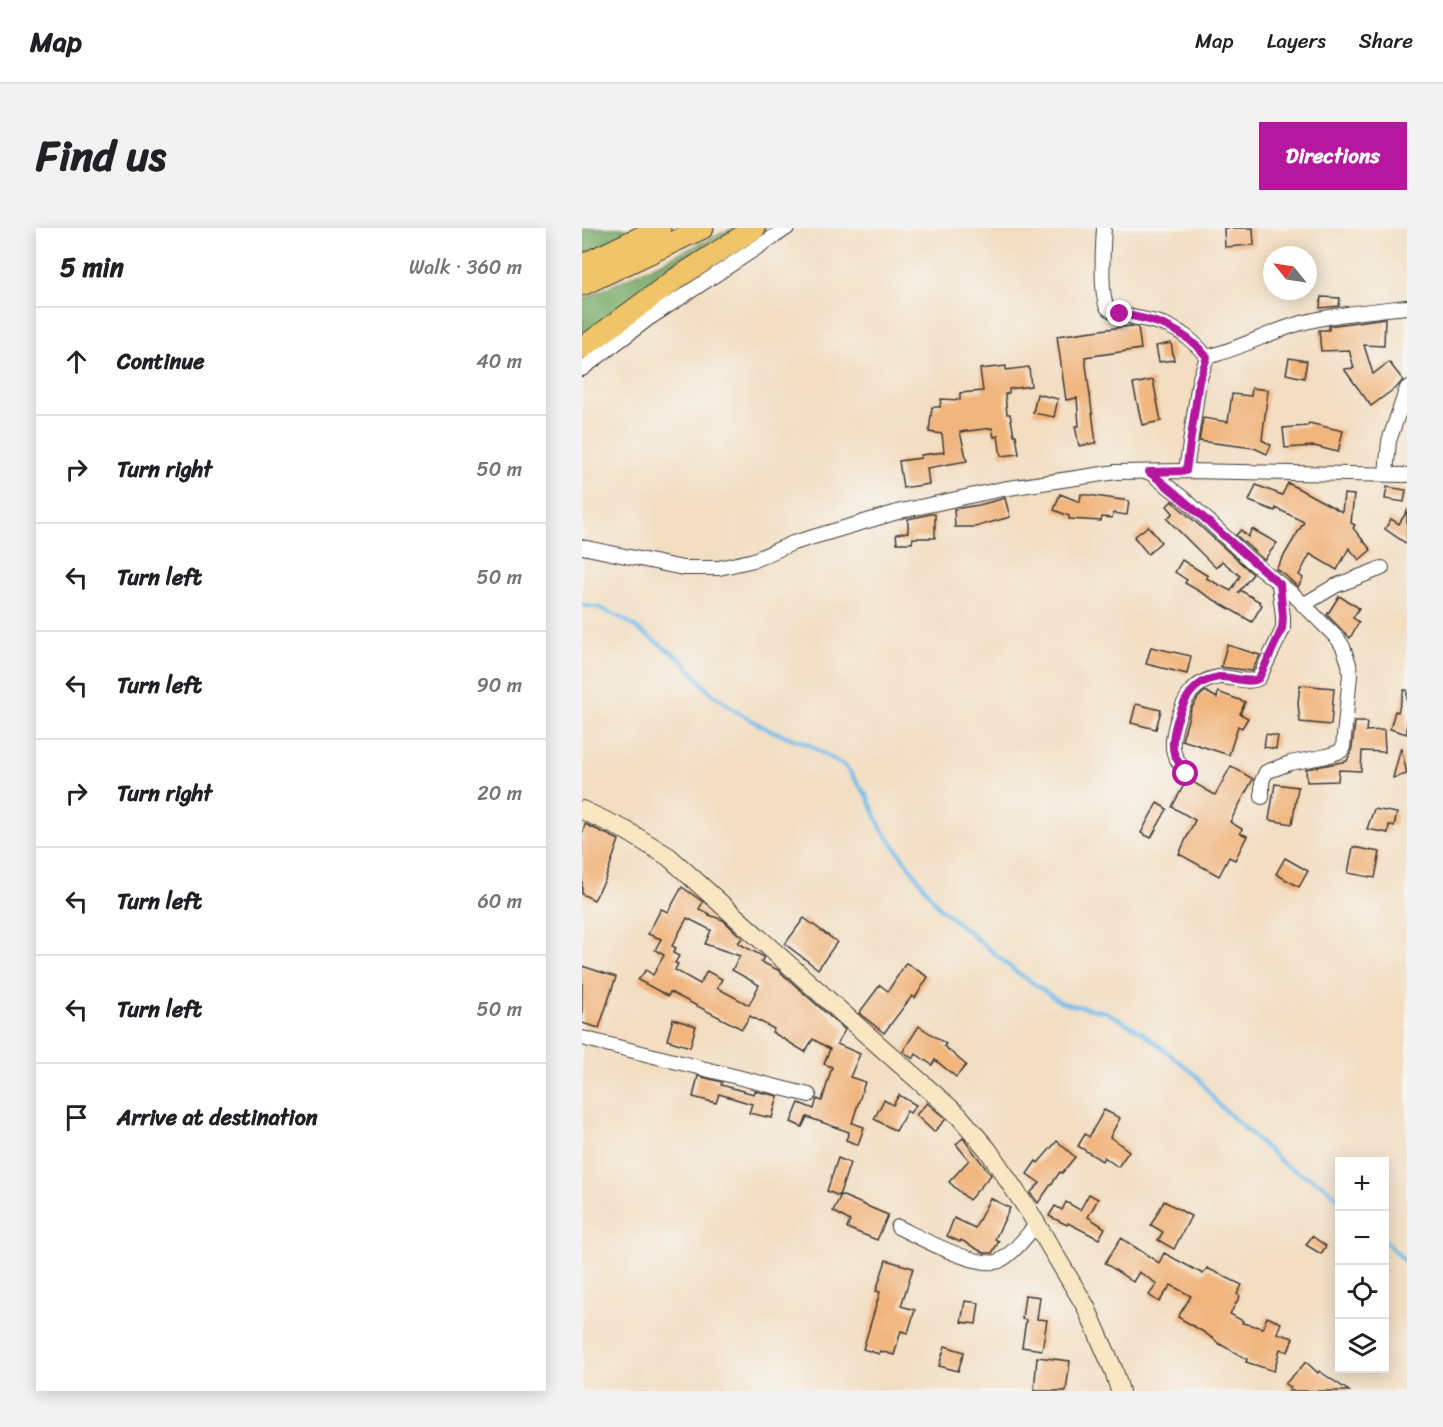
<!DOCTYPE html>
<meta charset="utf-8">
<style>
:root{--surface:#fff;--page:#f2f2f2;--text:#202124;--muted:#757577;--line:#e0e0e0;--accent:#b5179e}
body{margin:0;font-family:Sriracha,sans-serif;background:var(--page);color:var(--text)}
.controls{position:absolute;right:18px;bottom:18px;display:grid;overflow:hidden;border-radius:0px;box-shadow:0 3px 15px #0003}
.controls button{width:54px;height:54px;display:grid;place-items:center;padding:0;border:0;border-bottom:2px solid var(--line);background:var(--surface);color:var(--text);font:30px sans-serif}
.compass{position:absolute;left:681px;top:18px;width:54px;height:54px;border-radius:50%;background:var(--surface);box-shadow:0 3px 15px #0003;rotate:300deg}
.stop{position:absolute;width:18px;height:18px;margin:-14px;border:4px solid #b5179e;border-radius:50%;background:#fff}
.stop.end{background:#b5179e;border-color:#fff;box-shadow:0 2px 6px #0008}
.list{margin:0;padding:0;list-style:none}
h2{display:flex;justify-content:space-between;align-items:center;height:78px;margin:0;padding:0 24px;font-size:26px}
h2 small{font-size:20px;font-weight:400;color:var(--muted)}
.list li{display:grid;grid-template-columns:39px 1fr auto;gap:18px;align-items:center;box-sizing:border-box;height:108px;padding:0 24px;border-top:2px solid var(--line)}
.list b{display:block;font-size:22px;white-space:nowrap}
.list em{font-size:20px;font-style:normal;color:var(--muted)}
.icon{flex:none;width:33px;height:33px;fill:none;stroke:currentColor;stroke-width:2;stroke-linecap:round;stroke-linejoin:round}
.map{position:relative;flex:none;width:825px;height:1163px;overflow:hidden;border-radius:0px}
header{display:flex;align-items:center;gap:36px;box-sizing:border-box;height:84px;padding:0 30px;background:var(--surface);border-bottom:2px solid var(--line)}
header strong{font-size:28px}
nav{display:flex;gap:33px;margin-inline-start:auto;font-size:21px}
.intro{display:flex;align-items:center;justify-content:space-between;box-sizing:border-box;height:144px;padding:0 36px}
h1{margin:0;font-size:42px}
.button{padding:15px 27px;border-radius:0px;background:var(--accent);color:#fff;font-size:21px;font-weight:700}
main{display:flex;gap:36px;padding:0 36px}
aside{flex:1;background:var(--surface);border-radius:0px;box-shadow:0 3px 15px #0003}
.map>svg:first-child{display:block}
.forest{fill:#7a6;stroke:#4a6341;stroke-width:1.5}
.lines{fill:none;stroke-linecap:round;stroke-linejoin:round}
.stream{stroke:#6fbbe9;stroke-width:4}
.building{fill:#f1b57e;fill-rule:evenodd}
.minor-casing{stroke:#3c3935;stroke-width:16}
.secondary-casing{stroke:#3c3935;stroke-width:20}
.trunk-casing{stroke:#3c3935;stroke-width:23}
.minor{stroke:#fff;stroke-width:14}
.secondary{stroke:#f9e7c3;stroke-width:18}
.trunk{stroke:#f0c469;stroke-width:21}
.route{stroke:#b5179e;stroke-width:8}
</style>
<header>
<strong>Map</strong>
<nav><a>Map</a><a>Layers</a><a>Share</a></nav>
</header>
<div class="intro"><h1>Find us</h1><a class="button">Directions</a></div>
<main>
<aside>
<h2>5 min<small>Walk · 360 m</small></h2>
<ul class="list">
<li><svg class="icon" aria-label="ahead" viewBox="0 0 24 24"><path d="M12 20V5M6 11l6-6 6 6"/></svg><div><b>Continue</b></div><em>40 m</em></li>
<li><svg class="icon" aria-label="right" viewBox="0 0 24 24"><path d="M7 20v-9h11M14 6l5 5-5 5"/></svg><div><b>Turn right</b></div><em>50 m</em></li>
<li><svg class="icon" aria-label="left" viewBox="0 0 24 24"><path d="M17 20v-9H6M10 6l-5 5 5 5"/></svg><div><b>Turn left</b></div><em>50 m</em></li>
<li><svg class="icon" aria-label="left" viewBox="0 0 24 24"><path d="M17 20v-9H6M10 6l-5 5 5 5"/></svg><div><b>Turn left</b></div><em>90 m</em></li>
<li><svg class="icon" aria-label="right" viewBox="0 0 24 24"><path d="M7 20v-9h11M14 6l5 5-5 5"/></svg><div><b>Turn right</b></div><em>20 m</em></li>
<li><svg class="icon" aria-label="left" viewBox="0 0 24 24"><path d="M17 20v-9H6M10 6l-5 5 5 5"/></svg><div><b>Turn left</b></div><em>60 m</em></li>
<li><svg class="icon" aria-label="left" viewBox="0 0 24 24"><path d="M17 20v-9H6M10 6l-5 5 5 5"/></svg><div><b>Turn left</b></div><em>50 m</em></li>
<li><svg class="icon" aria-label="arrive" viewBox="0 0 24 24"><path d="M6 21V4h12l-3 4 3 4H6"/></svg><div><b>Arrive at destination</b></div></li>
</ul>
</aside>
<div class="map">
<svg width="825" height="1163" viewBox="0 0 825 1163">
<rect width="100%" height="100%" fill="#f6f6f2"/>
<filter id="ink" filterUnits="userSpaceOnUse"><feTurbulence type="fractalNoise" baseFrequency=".0167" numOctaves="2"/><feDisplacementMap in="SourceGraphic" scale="12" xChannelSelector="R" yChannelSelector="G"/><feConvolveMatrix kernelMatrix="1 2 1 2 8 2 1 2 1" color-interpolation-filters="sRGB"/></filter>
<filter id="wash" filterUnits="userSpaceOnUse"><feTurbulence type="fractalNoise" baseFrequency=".008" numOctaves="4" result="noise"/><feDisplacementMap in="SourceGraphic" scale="24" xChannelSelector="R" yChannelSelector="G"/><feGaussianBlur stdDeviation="1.35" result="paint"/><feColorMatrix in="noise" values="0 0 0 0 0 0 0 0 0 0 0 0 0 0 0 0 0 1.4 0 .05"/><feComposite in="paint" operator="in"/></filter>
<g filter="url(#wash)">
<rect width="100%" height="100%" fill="#f3dec2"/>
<g class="forest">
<path d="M 4,0 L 56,0 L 0,27 L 0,2 Z"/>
<path d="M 151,0 L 164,0 L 0,111 L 0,72 Z"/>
</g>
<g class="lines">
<g class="stream">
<path d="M 0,377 L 18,380 L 43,392 L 100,432 L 127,463 L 154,483 L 187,502 L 224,515 L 264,539 L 285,568 L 299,600 L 357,679 L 433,743 L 480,775 L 524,784 L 560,804 L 615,848 L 635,875 L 704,938 L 740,956 L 758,971"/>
<path d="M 802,1012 L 825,1035"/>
</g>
</g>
<g id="blocks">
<g class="building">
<path d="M 642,0 L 671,0 L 672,17 L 643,19 Z"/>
<path d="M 739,69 L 758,70 L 757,78 L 738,80 Z"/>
<path d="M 803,90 L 802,118 L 782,117 L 791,146 L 807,134 L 821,152 L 816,158 L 789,178 L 762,141 L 772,140 L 767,122 L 739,123 L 737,102 L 747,102 L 747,98 Z"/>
<path d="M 548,98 L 556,99 L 559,121 L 503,129 L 514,215 L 497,218 L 493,198 L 497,198 L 495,170 L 484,172 L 475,108 Z"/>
<path d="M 589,115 L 592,132 L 577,134 L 574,118 Z"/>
<path d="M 707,130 L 725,133 L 722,150 L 704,146 Z"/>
<path d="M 424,138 L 424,142 L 447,139 L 449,158 L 427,161 L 427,165 L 423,166 L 425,186 L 428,186 L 432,207 L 434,207 L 437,226 L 419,228 L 416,208 L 412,209 L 410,200 L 378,204 L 385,233 L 345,240 L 347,256 L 321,260 L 317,233 L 339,230 L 339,227 L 362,224 L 360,206 L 347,204 L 350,179 L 358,179 L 359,171 L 378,172 L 378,165 L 401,163 L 398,141 Z"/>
<path d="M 571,152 L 579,193 L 560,197 L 551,156 Z"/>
<path d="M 670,160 L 686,162 L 680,212 L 689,217 L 685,226 L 672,220 L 617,213 L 621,190 L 646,194 L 650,166 L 669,168 Z"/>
<path d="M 455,166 L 476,171 L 472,189 L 451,185 Z"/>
<path d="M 727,195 L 761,203 L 756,224 L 732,218 L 703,220 L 701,200 L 725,198 Z"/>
<path d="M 706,255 L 760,284 L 762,266 L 772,267 L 769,295 L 773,297 L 771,300 L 789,322 L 777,332 L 767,320 L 755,342 L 728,326 L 717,347 L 721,350 L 716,359 L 702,346 L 694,341 L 722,294 L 694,280 L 693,283 L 667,273 L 674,257 L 700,267 Z"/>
<path d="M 805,259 L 824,262 L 822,274 L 803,271 Z"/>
<path d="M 478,266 L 498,274 L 499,266 L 547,273 L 545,287 L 531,285 L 530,290 L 520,289 L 519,293 L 487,291 L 487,288 L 472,282 Z"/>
<path d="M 423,270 L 428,289 L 393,299 L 373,299 L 372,281 L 397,277 Z"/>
<path d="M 590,273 L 671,346 L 656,365 L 658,362 L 678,374 L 677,375 L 680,377 L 670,394 L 603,355 L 605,352 L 593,344 L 600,332 L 626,348 L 624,350 L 649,363 L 658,348 L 640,333 L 634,340 L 585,291 L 591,285 L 585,278 Z"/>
<path d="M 825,283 L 825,316 L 803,301 L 809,291 L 817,296 Z"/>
<path d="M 349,286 L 353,286 L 353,310 L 331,310 L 330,315 L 315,315 L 314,306 L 326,304 L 326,291 Z"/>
<path d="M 566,298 L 579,314 L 566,326 L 552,309 Z"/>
<path d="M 670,301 L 695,315 L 682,332 L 654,307 L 659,302 L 666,309 Z"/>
<path d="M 757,368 L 777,380 L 771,390 L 777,394 L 768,410 L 745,387 Z"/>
<path d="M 645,417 L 678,427 L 670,443 L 639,439 Z"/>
<path d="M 569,419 L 609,428 L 605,446 L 564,436 Z"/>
<path d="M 718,457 L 752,460 L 749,497 L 718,494 L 716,475 Z"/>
<path d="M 822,462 L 825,462 L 825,506 L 808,501 L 813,483 L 816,484 Z"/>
<path d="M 623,463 L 635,470 L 636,464 L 663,474 L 658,486 L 666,490 L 660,500 L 656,498 L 647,527 L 600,512 L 609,481 L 616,470 Z"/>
<path d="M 554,476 L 579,482 L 574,501 L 549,495 Z"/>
<path d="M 773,494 L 785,494 L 784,503 L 802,502 L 803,524 L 780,523 L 779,543 L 757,542 L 756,553 L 725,554 L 724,541 L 765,533 L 770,520 Z"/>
<path d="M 684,506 L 696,508 L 694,521 L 682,519 Z"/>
<path d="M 819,519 L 825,546 L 811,550 Z"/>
<path d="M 649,538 L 671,551 L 648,594 L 660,601 L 658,605 L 665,608 L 653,632 L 647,629 L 637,648 L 597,626 L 613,592 L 590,579 L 603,555 L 609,553 L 633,567 Z"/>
<path d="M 693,556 L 716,559 L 710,596 L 687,592 Z"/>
<path d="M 575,575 L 585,581 L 569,610 L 559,605 Z"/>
<path d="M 792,581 L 815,585 L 812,598 L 807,597 L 806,605 L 785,601 Z"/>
<path d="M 3,596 L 37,612 L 23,652 L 12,672 L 0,666 L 0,606 Z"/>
<path d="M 771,619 L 798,624 L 793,650 L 766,645 Z"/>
<path d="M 703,630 L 726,643 L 717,659 L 694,646 Z"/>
<path d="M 100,659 L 121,674 L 117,681 L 128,686 L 127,687 L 141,692 L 160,710 L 156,715 L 182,729 L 179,734 L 196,742 L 263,802 L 255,816 L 278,826 L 268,849 L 283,854 L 270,895 L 282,899 L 276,917 L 264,912 L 267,904 L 225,889 L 220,899 L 209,894 L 217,875 L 232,881 L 235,871 L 240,873 L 250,839 L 242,836 L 248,821 L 231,811 L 223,824 L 190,804 L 192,801 L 168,788 L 160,801 L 88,764 L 86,768 L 56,752 L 64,742 L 71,747 L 82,727 L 73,722 L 79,711 L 66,706 L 79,681 L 86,684 ZM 105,690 L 129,702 L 123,716 L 158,728 L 150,742 L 177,757 L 167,777 L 135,760 L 140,751 L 125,743 L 118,756 L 93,742 L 96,736 L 93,735 L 97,728 L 91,725 L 94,720 L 90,718 Z"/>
<path d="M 222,690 L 255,714 L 236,741 L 203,716 Z"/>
<path d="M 324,735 L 346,749 L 333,770 L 330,768 L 302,805 L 277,785 L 298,757 L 306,763 Z"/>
<path d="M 0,738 L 34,749 L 17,800 L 0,795 Z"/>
<path d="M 91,791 L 114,798 L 108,819 L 85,812 Z"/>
<path d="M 337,798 L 364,816 L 362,818 L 384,837 L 374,849 L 353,832 L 350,837 L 334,826 L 331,831 L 321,823 Z"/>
<path d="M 116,848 L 140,854 L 139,857 L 172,866 L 173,863 L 196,868 L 190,890 L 167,885 L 170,876 L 137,866 L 134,875 L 111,869 Z"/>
<path d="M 317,867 L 334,877 L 328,885 L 325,883 L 314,903 L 292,891 L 302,872 L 311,877 Z"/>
<path d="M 345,875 L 364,891 L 352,904 L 334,887 Z"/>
<path d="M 522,882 L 538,890 L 528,909 L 547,923 L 536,939 L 522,929 L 520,933 L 496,918 L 503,906 L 507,909 Z"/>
<path d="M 381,910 L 409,947 L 387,972 L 367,954 L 387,932 L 374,916 Z"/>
<path d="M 475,913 L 493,929 L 480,945 L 478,944 L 456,975 L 448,965 L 458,955 L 445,946 L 454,933 L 456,935 Z"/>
<path d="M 256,930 L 268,935 L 257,968 L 245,963 Z"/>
<path d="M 507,966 L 516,971 L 506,989 L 523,1000 L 517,1011 L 486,995 L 485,997 L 467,988 L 473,978 L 480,982 L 484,974 L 498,982 Z"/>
<path d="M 259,967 L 306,987 L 295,1012 L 265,1000 L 268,993 L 251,983 Z"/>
<path d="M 408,970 L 428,980 L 413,1011 L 417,1013 L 410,1025 L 402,1025 L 379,1012 L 378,1014 L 365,1008 L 372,990 L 393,1000 Z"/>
<path d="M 582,973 L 609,988 L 592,1021 L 576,1012 L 581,1004 L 569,997 Z"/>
<path d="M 730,1008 L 744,1018 L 739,1026 L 724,1017 Z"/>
<path d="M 539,1010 L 577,1035 L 582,1025 L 621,1046 L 625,1040 L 660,1057 L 655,1066 L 658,1068 L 648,1086 L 661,1093 L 660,1095 L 681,1100 L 685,1089 L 699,1095 L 695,1105 L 711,1110 L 706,1124 L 698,1121 L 692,1143 L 664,1134 L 665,1131 L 634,1114 L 634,1113 L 623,1105 L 596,1089 L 609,1068 L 589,1057 L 577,1074 L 567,1067 L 575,1056 L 557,1044 L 551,1054 L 523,1035 Z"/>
<path d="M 304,1032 L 331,1040 L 319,1078 L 333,1082 L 326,1105 L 319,1103 L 312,1127 L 298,1123 L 297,1126 L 281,1121 L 298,1064 L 294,1063 Z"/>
<path d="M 443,1067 L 458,1069 L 455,1091 L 465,1092 L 460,1122 L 440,1119 L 444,1092 L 440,1091 Z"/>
<path d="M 383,1073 L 397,1075 L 394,1096 L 379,1094 Z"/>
<path d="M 363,1118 L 382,1124 L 376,1143 L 357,1138 Z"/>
<path d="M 455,1129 L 488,1133 L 484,1163 L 452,1163 Z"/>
<path d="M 724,1134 L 736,1145 L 737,1143 L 767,1163 L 707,1163 L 709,1159 L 703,1156 Z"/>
</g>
</g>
</g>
<g filter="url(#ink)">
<use href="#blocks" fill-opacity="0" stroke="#3c3935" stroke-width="1.5"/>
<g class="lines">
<g class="minor-casing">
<g id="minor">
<path d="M 522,0 C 521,16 518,66 525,79 C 530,88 572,91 586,98 C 602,105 614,115 625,129"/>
<path d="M 625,129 C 657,121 685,105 716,96 C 752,86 788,83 825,79"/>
<path d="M 0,141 L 66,91 L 205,0"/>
<path d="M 604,243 L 617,153 L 625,129"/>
<path d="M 567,244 L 605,273 L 669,333 L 713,368 L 756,411 L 761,419 L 767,436 L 768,447 L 761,519 L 759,523 L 745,528 L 708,535 L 684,544 L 680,553 L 680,569"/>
<path d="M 804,246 L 807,213 L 825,160"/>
<path d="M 0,319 L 101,340 L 137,340 L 172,332 L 211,315 L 319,283 L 420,261 L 534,244 L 604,243 L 825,247"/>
<path d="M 721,377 L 753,358 L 800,340"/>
<path d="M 604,546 C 600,539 595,533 592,525 C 589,516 592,503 595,493 C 602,471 611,453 637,449 C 649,448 667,457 677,450 L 701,401 L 701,389 L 697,356"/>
<path d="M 0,810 L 227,867"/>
<path d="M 316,999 C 337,1009 400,1044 419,1032 C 433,1024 444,1008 455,996"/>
</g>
</g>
<g class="secondary-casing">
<path id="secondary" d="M 0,582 L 45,603 L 87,629 L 266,790 L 377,888 L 406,922 L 448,985 L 504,1079 L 532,1143 L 538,1163"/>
</g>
<g class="trunk-casing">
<g id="trunk">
<path d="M 0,37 L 78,0"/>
<path d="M 0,57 L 121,0"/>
<path d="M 0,120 L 95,50 L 173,0"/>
</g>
</g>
<use href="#minor" class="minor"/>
<use href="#secondary" class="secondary"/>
<use href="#trunk" class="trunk"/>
</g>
</g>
<g class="lines" filter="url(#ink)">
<path class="route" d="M 538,86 C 573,91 602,101 625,129 L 617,153 L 604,243 L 567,244 C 613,279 653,320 698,356 L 701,389 L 700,401 L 677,450 C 668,457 649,448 637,449 C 611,453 602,471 595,493 C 592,503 589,516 592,525 C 595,533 600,539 604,546"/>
</g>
</svg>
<div class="controls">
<button>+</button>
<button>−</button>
<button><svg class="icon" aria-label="locate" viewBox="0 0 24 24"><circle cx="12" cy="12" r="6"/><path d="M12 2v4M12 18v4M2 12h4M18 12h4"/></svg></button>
<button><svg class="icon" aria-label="layers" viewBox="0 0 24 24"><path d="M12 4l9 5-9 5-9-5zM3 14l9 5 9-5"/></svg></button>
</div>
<svg class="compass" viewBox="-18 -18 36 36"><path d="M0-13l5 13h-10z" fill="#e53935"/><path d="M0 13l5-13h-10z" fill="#757577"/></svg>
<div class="stop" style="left:604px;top:546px"></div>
<div class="stop end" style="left:538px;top:86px"></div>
</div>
</main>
